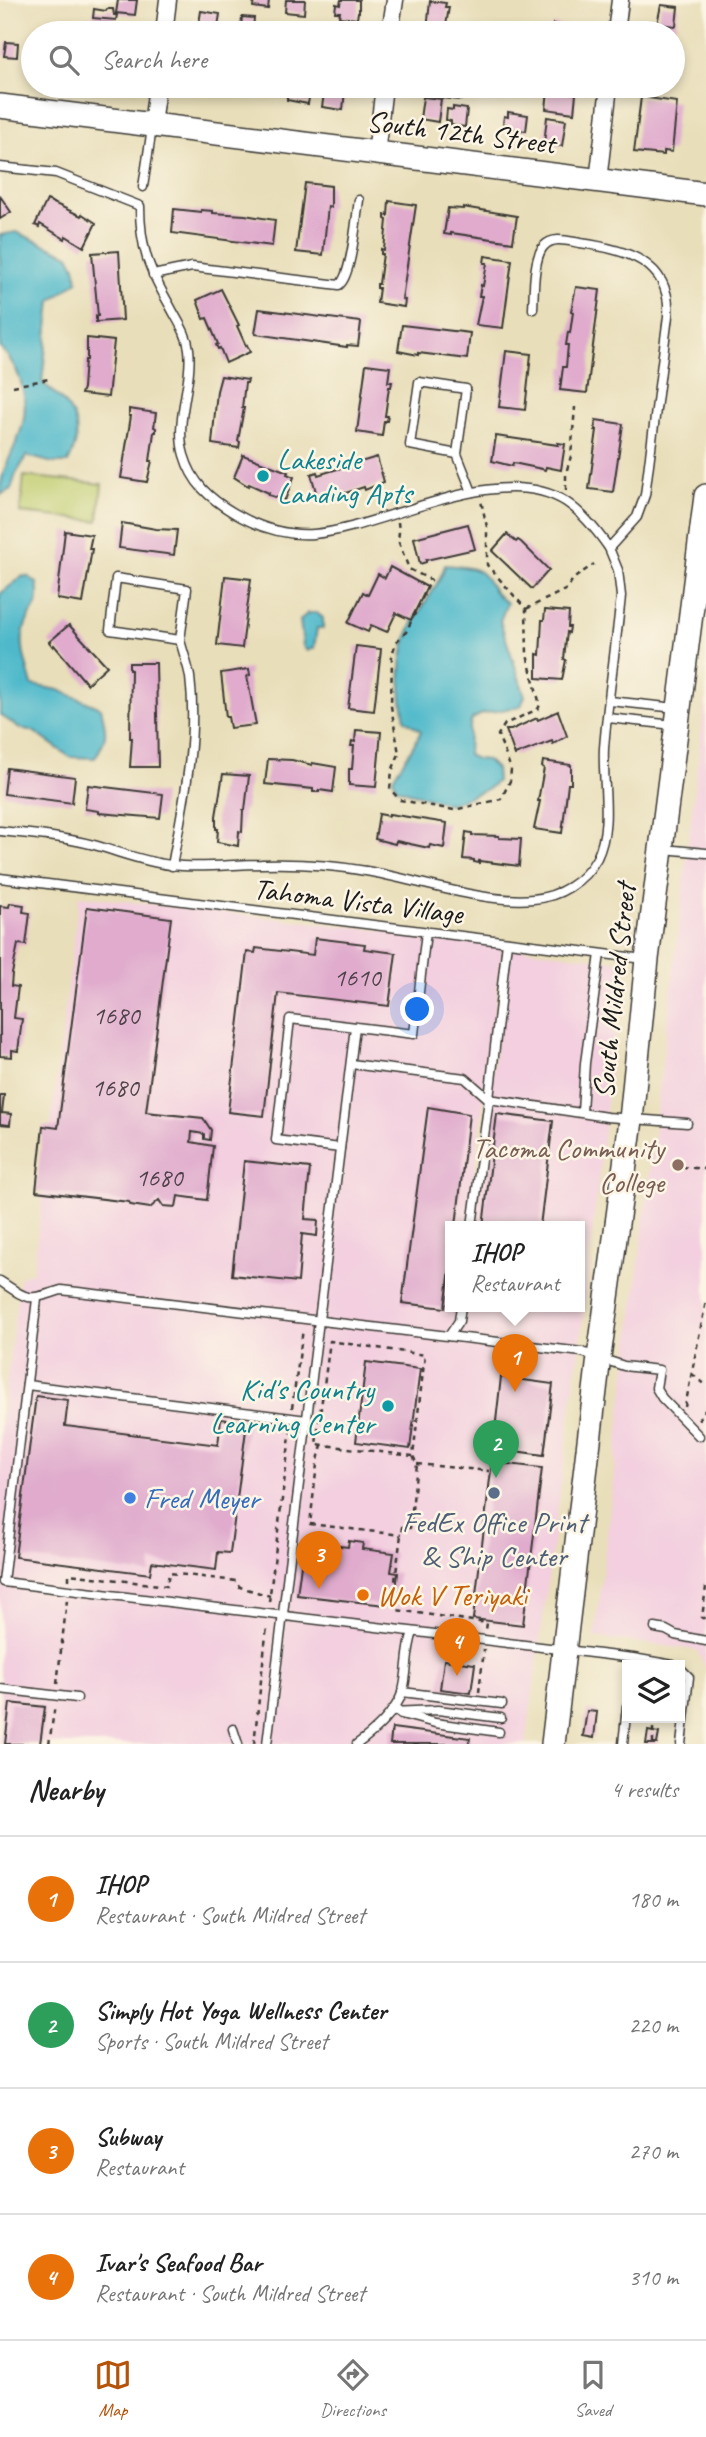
<!DOCTYPE html>
<meta charset="utf-8">
<style>
:root{--surface:#fff;--page:#f6f6f6;--text:#222;--muted:#767676;--line:#e0e0e0;--accent:#b45309}
body{margin:0;font-family:Caveat,sans-serif;background:var(--page);color:var(--text)}
.controls{position:absolute;right:21px;bottom:21px;display:grid;overflow:hidden;border-radius:0px;box-shadow:0 4px 10px #0003}
.controls button{width:63px;height:63px;display:grid;place-items:center;padding:0;border:0;border-bottom:2px solid var(--line);background:var(--surface);color:var(--text);font:35px sans-serif}
.you{position:absolute;left:418px;top:1010px;width:24px;height:24px;margin:-18px;border:5px solid #fff;border-radius:50%;background:#1a73e8;box-shadow:0 0 0 10px #1a73e833}
.badge{display:grid;place-items:center;width:46px;height:46px;border-radius:50%;background:var(--accent);color:#fff;font-size:23px;font-weight:700}
.pin{position:absolute;translate:-50% -58px;filter:drop-shadow(0 2px 4px #0008)}
.pin::after{content:'';position:absolute;top:37px;width:24px;height:21px;background:inherit;clip-path:polygon(0 0,100% 0,50% 100%)}
.popup{position:absolute;left:445px;top:1221px;width:140px;height:91px;box-sizing:border-box;display:grid;place-content:center;border-radius:0px;background:var(--surface);filter:drop-shadow(0 2px 5px #0005);font-size:23px;white-space:nowrap;color:var(--muted)}
.popup b{font-size:26px;color:var(--text)}
.popup::after{content:'';position:absolute;left:50%;top:100%;margin-left:-14px;border:14px solid transparent;border-top-color:var(--surface)}
.list{margin:0;padding:0;list-style:none}
h2{display:flex;justify-content:space-between;align-items:center;height:91px;margin:0;padding:0 28px;font-size:30px}
h2 small{font-size:23px;font-weight:400;color:var(--muted)}
.list li{display:grid;grid-template-columns:46px 1fr auto;gap:21px;align-items:center;box-sizing:border-box;height:126px;padding:0 28px;border-top:2px solid var(--line)}
.list b{display:block;font-size:26px;white-space:nowrap}
.list p{margin:0;font-size:23px;white-space:nowrap;color:var(--muted)}
.list em{font-size:23px;font-style:normal;color:var(--muted)}
.icon{flex:none;width:38px;height:38px;fill:none;stroke:currentColor;stroke-width:2;stroke-linecap:round;stroke-linejoin:round}
.map{position:relative;flex:none;width:706px;height:1744px;overflow:hidden}
.search{position:absolute;background:var(--surface);box-shadow:0 4px 10px #0003;left:21px;right:21px;top:21px;height:77px;display:flex;align-items:center;gap:18px;box-sizing:border-box;padding:0 24px;border-radius:38px;color:var(--muted);font-size:26px}
.sheet{height:595px;background:var(--surface)}
nav{display:flex;justify-content:space-around;align-items:center;box-sizing:border-box;height:98px;border-top:2px solid var(--line);background:var(--surface);font-size:19px;color:var(--muted)}
nav a{display:grid;justify-items:center;gap:4px}
nav .on{color:var(--accent)}
.map>svg:first-child{display:block}
.built{fill:#f3cfdf}
.green{fill:#bfcd6f;stroke:#6e7446;stroke-width:2}
.water{fill:#4fb9cb;stroke:#366a74;stroke-width:2}
.building{fill:#e0abcd}
.lines{fill:none;stroke-linecap:round;stroke-linejoin:round}
.service-casing{stroke:#3b3934;stroke-width:11}
.minor-casing{stroke:#3b3934;stroke-width:19}
.secondary-casing{stroke:#3b3934;stroke-width:26}
.path{stroke:#3b3934;stroke-width:2.5;stroke-dasharray:5 5;stroke-linecap:butt}
.service{stroke:#fff;stroke-width:8}
.minor{stroke:#fff;stroke-width:16}
.secondary{stroke:#fff;stroke-width:23}
.culture-dot{fill:#0f9aa8;stroke:#fcf5e5;stroke-width:2.5}
.education-dot{fill:#8d6e63;stroke:#fcf5e5;stroke-width:2.5}
.service-dot{fill:#5c6f8a;stroke:#fcf5e5;stroke-width:2.5}
.shop-dot{fill:#3f7fe0;stroke:#fcf5e5;stroke-width:2.5}
.food-dot{fill:#e8710a;stroke:#fcf5e5;stroke-width:2.5}
.labels{text-anchor:middle;dominant-baseline:central;stroke-width:5;stroke-linejoin:round;paint-order:stroke}
.number-label{font-size:26px;fill:#4d4048}
.street-label{font-size:30px;fill:#1c1c1c;stroke:#fcf5e5}
.culture-label{font-size:30px;fill:#0d838f;stroke:#fcf5e5;text-anchor:start}
.education-label{font-size:30px;fill:#785e54;stroke:#fcf5e5;text-anchor:end}
.shop-label{font-size:30px;fill:#366cbe;stroke:#fcf5e5;text-anchor:start}
.service-label{font-size:30px;fill:#4e5e75;stroke:#fcf5e5}
.food-label{font-size:30px;fill:#c56008;stroke:#fcf5e5;text-anchor:start}
</style>
<div class="map">
<svg width="706" height="1744" viewBox="0 0 706 1744">
<rect width="100%" height="100%" fill="#fcf5e5"/>
<filter id="ink" filterUnits="userSpaceOnUse"><feTurbulence type="fractalNoise" baseFrequency=".0143" numOctaves="2"/><feDisplacementMap in="SourceGraphic" scale="14" xChannelSelector="R" yChannelSelector="G"/><feConvolveMatrix kernelMatrix="1 2 1 2 8 2 1 2 1" color-interpolation-filters="sRGB"/></filter>
<filter id="wash" filterUnits="userSpaceOnUse"><feTurbulence type="fractalNoise" baseFrequency=".00686" numOctaves="4" result="noise"/><feDisplacementMap in="SourceGraphic" scale="28" xChannelSelector="R" yChannelSelector="G"/><feGaussianBlur stdDeviation="1.57" result="paint"/><feColorMatrix in="noise" values="0 0 0 0 0 0 0 0 0 0 0 0 0 0 0 0 0 1.4 0 .05"/><feComposite in="paint" operator="in"/></filter>
<g filter="url(#wash)">
<rect width="100%" height="100%" fill="#e8deb9"/>
<g class="built">
<path d="M 706,693 L 706,1668 L 697,1650 L 595,1637 Z"/>
<path d="M 79,896 L 503,944 L 468,1226 L 450,1226 L 450,1306 L 459,1306 L 456,1326 L 462,1327 L 465,1306 L 580,1306 L 580,1226 L 474,1226 L 508,947 L 623,962 L 580,1342 L 526,1744 L 0,1744 L 0,1432 L 20,1277 L 33,1272 Z"/>
</g>
<path class="green" d="M 24,476 L 102,484 L 98,521 L 20,513 Z"/>
<g class="water">
<path d="M 16,232 L 69,255 L 75,267 L 78,281 L 51,301 L 42,382 C 72,408 88,424 68,463 L 53,463 L 27,456 L 16,474 L 11,489 L 0,495 C 0,472 12,455 20,433 C 31,403 22,370 0,347 L 0,235 Z"/>
<path d="M 445,565 C 455,566 471,566 480,572 C 491,580 490,593 507,603 L 500,621 L 525,696 L 521,706 L 482,714 L 472,719 L 469,730 L 468,755 L 476,759 L 487,760 L 496,769 L 497,781 L 488,789 L 449,804 L 396,788 L 393,778 C 402,762 414,748 421,731 L 405,720 C 399,687 397,654 413,623 C 423,604 439,586 445,565 Z"/>
<path d="M 23,576 L 29,577 L 37,583 C 42,609 30,608 24,630 C 19,646 28,669 32,685 L 59,690 L 101,708 C 107,732 108,737 95,758 L 70,757 L 33,731 L 20,728 L 0,715 L 0,594 Z"/>
<path d="M 308,613 L 317,613 L 323,618 L 323,628 L 317,628 L 314,648 L 307,651 L 303,646 L 300,620 Z"/>
</g>
<g id="blocks">
<g class="building">
<path d="M 118,0 L 137,0 L 135,15 L 116,13 Z"/>
<path d="M 254,0 L 269,0 L 268,9 L 253,7 Z"/>
<path d="M 286,0 L 305,0 L 304,14 L 285,12 Z"/>
<path d="M 341,0 L 359,0 L 359,12 L 358,12 L 357,19 L 339,17 L 340,12 L 335,12 L 336,4 L 340,5 Z"/>
<path d="M 430,1 L 446,3 L 445,7 L 449,7 L 445,32 L 427,30 Z"/>
<path d="M 661,5 L 678,7 L 676,26 L 657,24 Z"/>
<path d="M 94,9 L 106,11 L 107,9 L 113,9 L 114,15 L 117,15 L 116,20 L 93,18 Z"/>
<path d="M 201,11 L 220,14 L 217,33 L 198,30 Z"/>
<path d="M 242,17 L 254,18 L 253,28 L 241,27 Z"/>
<path d="M 96,23 L 111,24 L 110,33 L 95,32 Z"/>
<path d="M 343,23 L 360,25 L 359,33 L 341,33 Z"/>
<path d="M 553,24 L 581,29 L 581,33 L 540,33 L 541,29 L 552,31 Z"/>
<path d="M 6,42 L 18,43 L 17,57 L 4,56 Z"/>
<path d="M 292,86 L 311,86 L 308,104 L 287,100 L 287,94 L 291,95 Z"/>
<path d="M 444,86 L 462,86 L 461,100 L 443,98 Z"/>
<path d="M 325,87 L 345,90 L 343,110 L 322,107 Z"/>
<path d="M 548,90 L 576,94 L 574,113 L 546,109 Z"/>
<path d="M 423,97 L 441,99 L 438,122 L 420,119 Z"/>
<path d="M 641,97 L 677,102 L 672,152 L 664,151 L 664,155 L 634,152 Z"/>
<path d="M 453,107 L 467,109 L 465,127 L 451,125 L 451,121 L 446,120 L 447,109 L 453,110 Z"/>
<path d="M 508,112 L 528,115 L 526,131 L 507,128 L 507,124 L 503,124 L 504,116 L 508,117 Z"/>
<path d="M 547,117 L 566,120 L 562,146 L 544,144 Z"/>
<path d="M 305,183 L 331,186 L 331,207 L 328,206 L 323,255 L 296,252 Z"/>
<path d="M 0,196 L 11,212 L 0,219 Z"/>
<path d="M 47,200 L 81,216 L 82,214 L 96,223 L 84,247 L 66,236 L 65,239 L 40,224 L 39,227 L 35,225 Z"/>
<path d="M 389,201 L 416,205 L 402,299 L 405,300 L 404,307 L 377,303 L 379,288 L 377,288 L 377,284 L 379,284 L 383,254 L 381,254 L 381,249 L 384,250 L 387,220 L 385,219 L 385,215 L 388,216 Z"/>
<path d="M 463,207 L 517,216 L 513,242 L 451,233 L 451,235 L 444,234 L 448,208 L 463,209 Z"/>
<path d="M 174,209 L 201,212 L 201,210 L 213,211 L 213,213 L 245,215 L 275,220 L 272,246 L 172,233 Z"/>
<path d="M 119,251 L 123,320 L 96,322 L 96,316 L 98,316 L 92,253 Z"/>
<path d="M 485,256 L 512,260 L 503,328 L 476,325 L 482,296 L 479,296 L 481,285 L 483,286 L 487,263 L 484,263 Z"/>
<path d="M 576,287 L 600,290 L 587,393 L 560,390 L 563,367 L 566,367 L 568,345 L 566,345 L 568,332 L 570,333 L 573,312 L 571,311 Z"/>
<path d="M 221,289 L 239,325 L 237,326 L 246,346 L 247,345 L 250,352 L 226,363 L 220,348 L 218,349 L 216,345 L 218,344 L 207,318 L 204,319 L 197,300 Z"/>
<path d="M 259,309 L 361,322 L 358,346 L 347,345 L 347,347 L 255,334 Z"/>
<path d="M 402,325 L 470,333 L 467,359 L 418,353 L 418,355 L 398,351 Z"/>
<path d="M 87,338 L 114,341 L 108,397 L 81,394 L 83,388 L 85,360 L 87,360 Z"/>
<path d="M 506,351 L 531,354 L 525,410 L 499,407 Z"/>
<path d="M 366,364 L 390,367 L 388,382 L 392,382 L 391,387 L 389,387 L 385,416 L 388,416 L 387,421 L 384,421 L 382,436 L 357,432 Z"/>
<path d="M 221,376 L 248,380 L 247,383 L 245,383 L 242,408 L 244,408 L 238,441 L 240,442 L 239,448 L 212,444 L 217,391 Z"/>
<path d="M 129,409 L 156,413 L 154,427 L 156,428 L 156,432 L 154,432 L 150,461 L 152,461 L 147,482 L 121,478 L 131,416 L 129,416 Z"/>
<path d="M 596,420 L 623,424 L 613,492 L 589,489 L 597,430 L 595,430 Z"/>
<path d="M 496,436 L 558,445 L 558,443 L 565,444 L 561,470 L 546,467 L 545,470 L 542,469 L 513,463 L 512,466 L 492,461 Z"/>
<path d="M 243,455 L 288,472 L 287,474 L 294,477 L 285,500 L 268,495 L 269,493 L 249,484 L 248,486 L 234,477 Z"/>
<path d="M 377,457 L 384,482 L 365,490 L 364,487 L 330,498 L 329,496 L 318,499 L 311,474 L 317,472 L 318,475 Z"/>
<path d="M 122,523 L 156,529 L 177,530 L 174,555 L 119,548 Z"/>
<path d="M 468,524 L 475,549 L 426,560 L 426,562 L 420,564 L 414,538 Z"/>
<path d="M 65,531 L 92,535 L 89,549 L 92,549 L 83,603 L 57,599 Z"/>
<path d="M 507,534 L 516,542 L 518,540 L 521,542 L 549,570 L 532,589 L 492,551 Z"/>
<path d="M 390,567 L 427,587 L 411,620 L 396,613 L 387,632 L 371,625 L 368,632 L 348,623 L 363,592 L 368,595 L 378,574 L 385,578 Z"/>
<path d="M 225,576 L 251,579 L 242,648 L 217,645 Z"/>
<path d="M 545,610 L 569,612 L 568,627 L 570,627 L 569,633 L 567,632 L 564,659 L 566,660 L 562,680 L 537,678 L 537,654 L 540,655 L 542,620 L 544,620 Z"/>
<path d="M 69,625 L 107,666 L 87,684 L 54,645 L 53,647 L 49,642 Z"/>
<path d="M 356,646 L 381,649 L 374,711 L 348,708 Z"/>
<path d="M 129,663 L 156,663 L 158,767 L 130,767 L 132,738 L 130,738 L 131,670 L 129,670 Z"/>
<path d="M 249,669 L 250,675 L 247,676 L 256,725 L 230,728 L 228,717 L 226,717 L 221,673 Z"/>
<path d="M 558,711 L 567,736 L 553,744 L 552,741 L 515,755 L 506,730 L 511,730 L 537,718 L 538,720 Z"/>
<path d="M 356,730 L 381,732 L 376,787 L 349,785 L 349,769 L 352,769 L 354,746 L 351,746 L 352,741 L 355,742 Z"/>
<path d="M 268,759 L 292,760 L 312,765 L 312,763 L 336,767 L 333,792 L 319,790 L 319,792 L 313,792 L 313,789 L 265,784 Z"/>
<path d="M 543,761 L 571,765 L 571,784 L 568,784 L 562,833 L 534,829 L 540,801 L 538,801 L 544,768 L 542,767 Z"/>
<path d="M 7,768 L 75,777 L 72,803 L 4,794 Z"/>
<path d="M 223,774 L 249,776 L 245,810 L 243,810 L 242,832 L 239,831 L 238,846 L 217,842 L 218,829 L 216,829 L 216,816 Z"/>
<path d="M 88,785 L 163,794 L 160,818 L 99,813 L 99,811 L 85,809 Z"/>
<path d="M 379,814 L 389,816 L 389,814 L 447,823 L 444,848 L 430,845 L 429,848 L 396,841 L 395,844 L 375,839 Z"/>
<path d="M 466,832 L 472,833 L 472,835 L 499,836 L 499,838 L 521,839 L 519,866 L 479,861 L 479,863 L 474,862 L 474,860 L 463,859 Z"/>
<path d="M 10,903 L 24,905 L 23,912 L 30,913 L 26,945 L 18,944 L 12,974 L 11,986 L 18,987 L 14,1018 L 22,1019 L 18,1051 L 12,1050 L 12,1057 L 0,1056 L 0,906 L 9,907 Z"/>
<path d="M 87,907 L 171,918 L 146,1112 L 203,1118 L 211,1130 L 210,1140 L 204,1139 L 204,1134 L 192,1132 L 191,1142 L 213,1146 L 207,1200 L 178,1196 L 176,1207 L 163,1206 L 159,1200 L 150,1208 L 131,1205 L 129,1202 L 36,1191 L 43,1126 L 58,1128 Z"/>
<path d="M 315,938 L 365,944 L 364,949 L 396,953 L 389,1006 L 278,993 L 264,1116 L 228,1112 L 247,952 L 255,953 L 256,948 L 313,955 Z"/>
<path d="M 0,1095 L 4,1095 L 2,1113 L 11,1114 L 10,1125 L 0,1124 Z"/>
<path d="M 428,1107 L 469,1114 L 456,1226 L 450,1226 L 450,1269 L 445,1308 L 402,1303 Z"/>
<path d="M 497,1114 L 553,1121 L 540,1226 L 483,1226 Z"/>
<path d="M 244,1161 L 310,1168 L 305,1219 L 318,1220 L 317,1236 L 302,1234 L 298,1282 L 232,1275 Z"/>
<path d="M 366,1362 L 420,1369 L 410,1449 L 356,1442 Z"/>
<path d="M 501,1377 L 553,1384 L 544,1455 L 493,1448 Z"/>
<path d="M 36,1396 L 68,1400 L 65,1426 L 218,1445 L 221,1419 L 247,1422 L 230,1553 L 218,1552 L 216,1570 L 152,1562 L 150,1574 L 15,1557 Z"/>
<path d="M 492,1462 L 542,1468 L 523,1625 L 473,1619 Z"/>
<path d="M 349,1541 L 363,1543 L 362,1549 L 394,1553 L 391,1572 L 398,1573 L 395,1598 L 385,1605 L 297,1595 L 304,1542 L 348,1547 Z"/>
<path d="M 444,1660 L 475,1664 L 471,1693 L 440,1689 Z"/>
<path d="M 10,1703 L 45,1707 L 40,1744 L 5,1744 Z"/>
<path d="M 587,1711 L 597,1712 L 594,1738 L 583,1736 Z"/>
<path d="M 392,1728 L 470,1738 L 469,1744 L 390,1744 Z"/>
<path d="M 648,1731 L 659,1733 L 657,1744 L 646,1744 Z"/>
</g>
</g>
</g>
<g filter="url(#ink)">
<use href="#blocks" fill-opacity="0" stroke="#3b3934" stroke-width="2"/>
<g class="lines">
<g class="service-casing">
<g id="service">
<path d="M 0,167 L 56,173 L 140,206 C 140,249 149,269 170,306 C 177,320 187,333 189,349 C 193,384 174,421 184,455 C 192,483 209,498 234,513 C 258,527 286,536 314,534 C 384,528 500,459 566,502 C 583,513 597,531 609,548 L 637,517 L 645,495 L 668,316 C 672,261 624,249 580,243 C 568,241 553,236 544,246 C 533,257 534,294 533,309"/>
<path d="M 143,187 L 152,128"/>
<path d="M 153,275 L 192,267 L 339,285 C 352,276 356,218 359,200"/>
<path d="M 457,454 L 410,445 L 419,382 L 466,389 L 457,454 L 472,492"/>
<path d="M 610,701 L 676,708"/>
<path d="M 608,718 L 674,725"/>
<path d="M 0,831 C 32,834 63,837 94,845 C 120,852 144,862 171,865 C 201,869 231,864 261,864 C 295,863 332,865 366,871 C 415,879 484,904 533,899 C 559,897 584,882 597,858 C 613,825 602,783 604,748 C 608,697 616,646 621,596 L 618,570 L 609,548"/>
<path d="M 664,849 L 706,853"/>
<path d="M 172,866 C 183,804 198,740 190,677 C 188,665 183,652 180,640 L 110,630 L 116,578 L 187,589 L 180,640"/>
<path d="M 0,878 L 644,959"/>
<path d="M 351,1064 L 465,1078 L 489,1099 L 607,1117 L 687,1123"/>
<path d="M 582,1112 L 585,1063 L 600,954"/>
<path d="M 340,1148 L 276,1140 L 290,1019 L 414,1034 L 426,932"/>
<path d="M 472,1226 L 489,1099 L 507,942"/>
<path d="M 0,1281 C 30,1301 27,1301 61,1290 L 582,1352 L 624,1366 L 659,1370 L 656,1388 L 662,1398 L 699,1436"/>
<path d="M 37,1299 L 3,1582 L 633,1658 L 673,1665"/>
<path d="M 449,1336 L 459,1321 L 461,1306"/>
<path d="M 27,1385 L 307,1420"/>
<path d="M 655,1628 L 666,1630 L 675,1635 L 706,1641"/>
<path d="M 680,1668 L 689,1677 L 681,1744"/>
<path d="M 0,1689 L 77,1698"/>
<path d="M 402,1692 L 502,1704"/>
<path d="M 391,1712 L 438,1710 L 501,1718"/>
<path d="M 401,1714 L 435,1723 L 499,1732"/>
<path d="M 233,1729 L 238,1744"/>
<path d="M 267,1744 L 355,1027"/>
<path d="M 357,1744 C 374,1732 396,1712 403,1691 C 408,1672 406,1651 413,1632"/>
<path d="M 623,1744 L 627,1706"/>
</g>
</g>
<g class="minor-casing">
<g id="minor">
<path d="M 164,33 L 168,0"/>
<path d="M 390,33 L 395,0"/>
<path d="M 616,33 L 620,0"/>
<path d="M 152,125 L 157,86"/>
<path d="M 376,154 L 384,86"/>
<path d="M 598,181 L 609,86"/>
</g>
</g>
<g class="secondary-casing">
<g id="secondary">
<path d="M 0,106 L 706,194"/>
<path d="M 553,1744 L 599,1357 L 631,1120 L 647,959 L 706,496"/>
</g>
</g>
<g class="path">
<path d="M 13,386 L 49,379"/>
<path d="M 566,490 L 566,473 L 571,456 L 575,407"/>
<path d="M 398,522 L 399,532 L 398,540 L 409,569 L 431,580 L 406,632 L 396,642 L 392,655 L 391,706 L 399,754 L 392,771 L 390,789 L 400,800 L 454,810 L 501,799 L 510,781 L 511,769 L 498,735 L 505,724 L 538,709 L 540,705 L 527,655 L 526,609 L 487,565 L 487,527 L 481,501"/>
<path d="M 526,609 L 567,589 L 573,579 L 594,564"/>
<path d="M 682,1167 L 706,1169"/>
<path d="M 692,1374 L 706,1385"/>
<path d="M 685,1407 L 706,1301"/>
<path d="M 292,1408 L 303,1329"/>
<path d="M 698,1420 L 706,1409"/>
<path d="M 322,1445 L 317,1464 L 310,1524 L 401,1535"/>
<path d="M 413,1456 L 316,1444 L 330,1341 L 425,1355 L 413,1456 L 417,1464 L 410,1528 L 402,1527 L 392,1604 L 397,1605 L 397,1610 L 487,1623 L 486,1630"/>
<path d="M 417,1464 L 489,1471"/>
<path d="M 69,1580 L 69,1574 L 167,1586 L 169,1573 L 236,1581 L 240,1587 L 270,1596"/>
<path d="M 706,1587 L 702,1618 L 706,1618"/>
<path d="M 269,1602 L 291,1428"/>
<path d="M 57,1684 L 67,1600"/>
<path d="M 479,1692 L 484,1650"/>
<path d="M 653,1718 L 653,1744"/>
<path d="M 49,1744 L 55,1705"/>
<path d="M 254,1744 L 267,1626"/>
</g>
<use href="#service" class="service"/>
<use href="#minor" class="minor"/>
<use href="#secondary" class="secondary"/>
</g>
</g>
<g class="culture-dot">
<circle cx="263" cy="476" r="7"/>
<circle cx="388" cy="1406" r="7"/>
</g>
<circle class="education-dot" cx="678" cy="1165" r="7"/>
<circle class="service-dot" cx="494" cy="1493" r="7"/>
<circle class="shop-dot" cx="130" cy="1498" r="7"/>
<circle class="food-dot" cx="363" cy="1595" r="7"/>
<g class="labels">
<g class="number-label">
<text x="357" y="977">1610</text>
<text x="116" y="1015">1680</text>
<text x="115" y="1087">1680</text>
<text x="159" y="1177">1680</text>
</g>
<g class="street-label">
<text transform="translate(461 132) rotate(7)">South 12th Street</text>
<text transform="translate(358 901) rotate(7)">Tahoma Vista Village</text>
<text transform="translate(614 991) rotate(-84)">South Mildred Street</text>
</g>
<g class="culture-label">
<text x="277" y="459">Lakeside<tspan x="277" dy="34">Landing Apts</tspan></text>
<text x="374" y="1389" text-anchor="end">Kid's Country<tspan x="374" dy="34">Learning Center</tspan></text>
</g>
<g class="education-label">
<text x="664" y="1148">Tacoma Community<tspan x="664" dy="34">College</tspan></text>
</g>
<g class="shop-label">
<text x="144" y="1498">Fred Meyer</text>
</g>
<g class="service-label">
<text x="494" y="1522">FedEx Office Print<tspan x="494" dy="34">&amp; Ship Center</tspan></text>
</g>
<g class="food-label">
<text x="377" y="1595">Wok V Teriyaki</text>
</g>
</g>
</svg>
<div class="controls">
<button><svg class="icon" aria-label="layers" viewBox="0 0 24 24"><path d="M12 4l9 5-9 5-9-5zM3 14l9 5 9-5"/></svg></button>
</div>
<div class="you"></div>
<div class="pin badge" style="left:515px;top:1392px;background:#e8710a">1</div>
<div class="popup"><b>IHOP</b>Restaurant</div>
<div class="pin badge" style="left:496px;top:1478px;background:#2e9e5b">2</div>
<div class="pin badge" style="left:319px;top:1589px;background:#e8710a">3</div>
<div class="pin badge" style="left:457px;top:1676px;background:#e8710a">4</div>
<div class="search"><svg class="icon" aria-label="search" viewBox="0 0 24 24"><circle cx="10" cy="10" r="6"/><path d="M15 15l6 6"/></svg>Search here</div>
</div>
<section class="sheet">
<h2>Nearby<small>4 results</small></h2>
<ul class="list">
<li><span class="badge" style="background:#e8710a">1</span><div><b>IHOP</b><p>Restaurant · South Mildred Street</p></div><em>180 m</em></li>
<li><span class="badge" style="background:#2e9e5b">2</span><div><b>Simply Hot Yoga Wellness Center</b><p>Sports · South Mildred Street</p></div><em>220 m</em></li>
<li><span class="badge" style="background:#e8710a">3</span><div><b>Subway</b><p>Restaurant</p></div><em>270 m</em></li>
<li><span class="badge" style="background:#e8710a">4</span><div><b>Ivar's Seafood Bar</b><p>Restaurant · South Mildred Street</p></div><em>310 m</em></li>
</ul>
</section>
<nav>
<a class="on"><svg class="icon" aria-label="map" viewBox="0 0 24 24"><path d="M3 6l6-2 6 2 6-2v14l-6 2-6-2-6 2zM9 4v14M15 6v14"/></svg>Map</a>
<a><svg class="icon" aria-label="directions" viewBox="0 0 24 24"><path d="M12 3l9 9-9 9-9-9zM9 14v-3h6M13 9l2 2-2 2"/></svg>Directions</a>
<a><svg class="icon" aria-label="saved" viewBox="0 0 24 24"><path d="M7 4h10v16l-5-4-5 4z"/></svg>Saved</a>
</nav>
